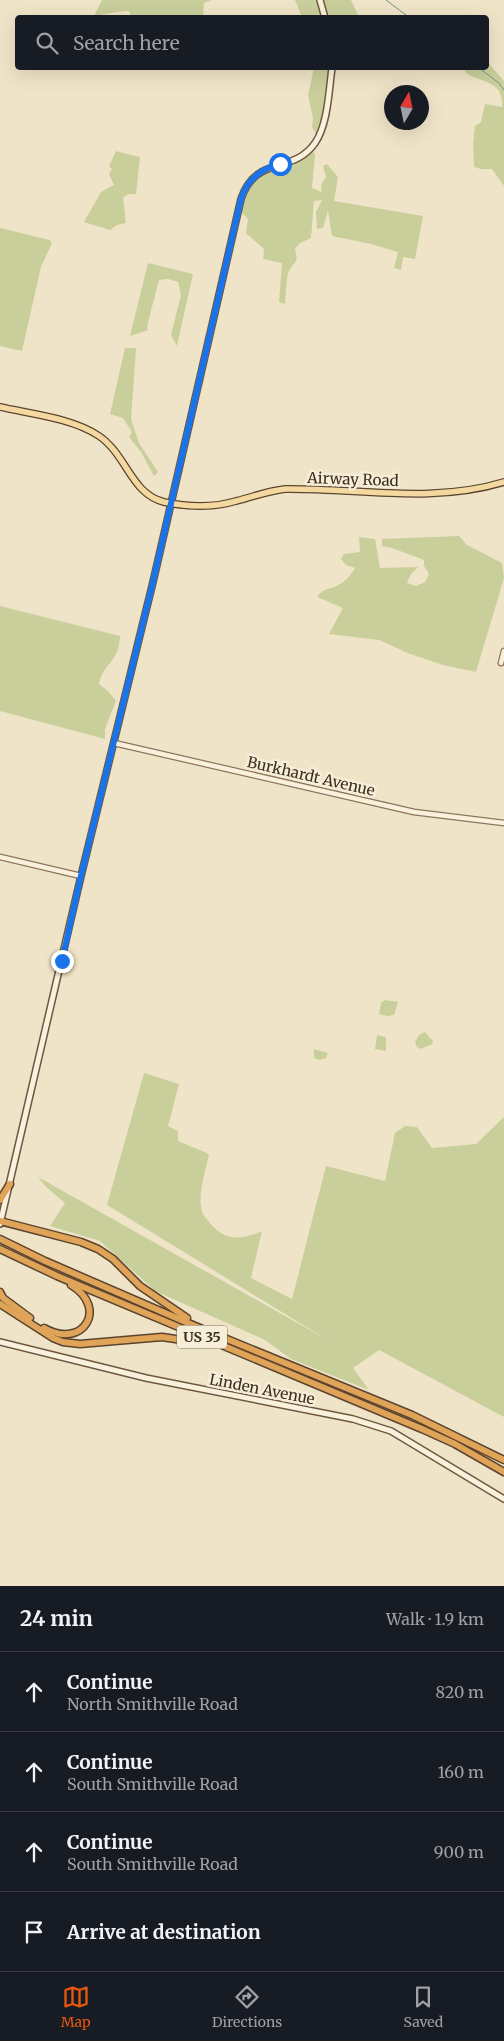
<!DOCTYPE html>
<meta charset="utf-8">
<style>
:root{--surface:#171b24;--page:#242831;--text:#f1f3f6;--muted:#9ea1a6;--line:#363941;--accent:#ea580c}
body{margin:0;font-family:Merriweather,serif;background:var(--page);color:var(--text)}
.compass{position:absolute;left:384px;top:85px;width:45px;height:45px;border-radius:50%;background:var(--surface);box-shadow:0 5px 20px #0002;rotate:9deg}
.stop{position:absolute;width:15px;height:15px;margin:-11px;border:4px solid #1a73e8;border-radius:50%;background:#fff}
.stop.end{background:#1a73e8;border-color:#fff;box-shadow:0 1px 5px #0008}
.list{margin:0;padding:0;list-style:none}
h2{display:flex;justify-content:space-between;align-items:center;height:65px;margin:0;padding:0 20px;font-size:21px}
h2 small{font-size:16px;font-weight:400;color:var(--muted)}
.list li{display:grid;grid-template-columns:32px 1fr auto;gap:15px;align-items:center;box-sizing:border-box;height:80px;padding:0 20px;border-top:1px solid var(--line)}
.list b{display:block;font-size:19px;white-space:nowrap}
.list p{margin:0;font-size:16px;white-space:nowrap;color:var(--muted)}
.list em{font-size:16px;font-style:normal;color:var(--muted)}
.icon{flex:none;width:28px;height:28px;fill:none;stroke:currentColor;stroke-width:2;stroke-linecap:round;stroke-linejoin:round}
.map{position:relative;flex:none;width:504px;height:1586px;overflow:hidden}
.search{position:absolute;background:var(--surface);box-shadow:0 5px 20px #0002;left:15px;right:15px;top:15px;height:55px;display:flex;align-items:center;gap:12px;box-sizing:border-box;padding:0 18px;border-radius:5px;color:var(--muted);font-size:19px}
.sheet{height:385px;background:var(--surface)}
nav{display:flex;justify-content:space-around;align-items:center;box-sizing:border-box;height:70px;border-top:1px solid var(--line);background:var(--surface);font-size:14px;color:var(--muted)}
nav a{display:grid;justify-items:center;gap:2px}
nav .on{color:var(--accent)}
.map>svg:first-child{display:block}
.green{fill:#c9cf9b}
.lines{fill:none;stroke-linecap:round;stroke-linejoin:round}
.stream{stroke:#6f938a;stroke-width:1}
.tertiary-casing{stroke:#8d765c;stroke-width:7}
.secondary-casing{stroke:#6f573f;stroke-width:8}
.primary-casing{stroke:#5b4430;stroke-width:8}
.motorway-casing{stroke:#5b4430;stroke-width:9}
.tertiary{stroke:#faf1dc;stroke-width:4.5}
.secondary{stroke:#faf1dc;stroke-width:5}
.primary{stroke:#f3d9a0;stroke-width:5.5}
.motorway{stroke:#e0a458;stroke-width:6}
.route{stroke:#1a73e8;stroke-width:6}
.labels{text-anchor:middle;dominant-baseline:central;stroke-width:5;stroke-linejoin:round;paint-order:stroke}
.shield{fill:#f7eed8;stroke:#756857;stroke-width:1}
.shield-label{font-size:14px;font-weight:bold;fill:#3d2e20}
.street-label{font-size:15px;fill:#3d2e20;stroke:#f7eed8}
</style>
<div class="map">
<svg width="504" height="1586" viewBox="0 0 504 1586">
<rect width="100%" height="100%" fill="#f0e4c8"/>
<g class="green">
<path d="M 102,0 L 212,0 L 204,3 L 203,17 L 152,16 L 131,17 L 129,11 L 124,11 L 94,16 Z"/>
<path d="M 295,0 L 351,0 L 359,17 L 302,17 Z"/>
<path d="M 487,58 L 490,65 L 504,81 L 504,186 L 492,169 L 481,169 L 474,167 L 473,144 L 475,126 L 481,122 L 485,104 L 502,107 C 504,80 481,83 466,73 L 464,68 L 486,68 Z"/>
<path d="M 314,68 L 332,68 L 325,110 L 316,134 L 312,127 L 313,118 L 308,95 Z"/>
<path d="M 310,150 L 315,154 L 312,188 L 322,192 L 321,185 L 326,177 L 323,166 L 327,164 L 338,177 L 334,201 L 423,216 L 415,259 L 403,257 L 401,270 L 394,268 L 398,252 L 371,244 L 332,236 L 328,211 L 323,228 L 317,229 L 316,212 L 322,200 L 314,201 L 311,238 L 300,243 L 295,249 C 299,266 295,259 289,271 C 286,278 286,296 285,304 L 279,302 L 282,263 L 263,259 L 264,249 L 246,233 L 248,219 L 241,212 L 245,189 L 255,176 L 288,162 Z"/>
<path d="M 116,151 L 140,157 L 136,194 L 128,194 L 123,198 L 126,223 L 117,225 L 110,230 L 84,222 L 101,192 L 114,185 L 109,174 L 112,169 L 109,166 Z"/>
<path d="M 0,228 L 50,240 L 52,243 L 41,267 L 22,351 L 0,346 Z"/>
<path d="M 148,263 L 193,274 L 177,346 L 171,335 L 181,295 L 178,282 L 168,279 L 159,280 L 147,326 L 148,330 L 130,336 Z"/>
<path d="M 125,348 L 136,348 L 131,419 L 139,443 L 158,472 L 154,476 L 141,452 L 129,437 L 132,432 L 123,418 L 110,414 Z"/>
<path d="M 459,536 L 467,545 L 502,563 L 504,578 L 476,672 L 443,665 L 410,654 L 379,640 L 329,634 L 343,608 L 317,597 C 326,586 328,591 338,585 C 345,582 352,574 355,568 L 346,565 L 341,559 L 344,554 L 360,552 L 359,537 L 375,539 L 380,568 L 418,567 L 411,574 L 407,583 L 416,586 L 425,582 L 429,574 L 424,566 L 424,560 L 392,548 L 382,546 L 382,539 Z"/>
<path d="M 0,606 L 120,636 C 119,664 103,662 99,684 L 108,691 L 116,701 L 105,729 L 105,739 L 0,711 Z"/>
<path d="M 385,1000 L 398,1002 L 394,1015 L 388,1016 L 379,1014 L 381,1003 Z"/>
<path d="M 425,1032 L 433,1041 L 432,1044 L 421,1049 L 417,1047 L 415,1042 L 419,1035 Z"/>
<path d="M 377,1035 L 386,1037 L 386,1051 L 375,1049 Z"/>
<path d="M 314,1049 L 328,1053 L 326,1058 L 319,1060 L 314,1058 Z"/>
<path d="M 144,1073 L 179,1084 L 168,1126 L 178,1131 L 178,1141 L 209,1154 C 206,1171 197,1194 202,1211 C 202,1214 206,1218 208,1221 C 224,1241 240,1241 262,1231 L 251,1278 L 292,1299 L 326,1166 L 385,1181 L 395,1133 L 405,1126 L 417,1127 L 432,1148 L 476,1144 L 504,1117 L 504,1417 L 379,1350 L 353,1368 L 369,1390 L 291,1359 L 265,1340 L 155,1291 L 100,1241 L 50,1226 L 65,1203 L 45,1186 L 38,1177 L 326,1339 L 107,1205 Z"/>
</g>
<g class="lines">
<g class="stream">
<path d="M 386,0 L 410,18"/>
<path d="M 479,68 L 499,83 L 504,90"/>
</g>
<g class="tertiary-casing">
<g id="tertiary">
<path d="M 501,663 L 504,651"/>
<path d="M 114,743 L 414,812 L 504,823"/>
<path d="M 0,857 L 81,876"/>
</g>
</g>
<g class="secondary-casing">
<g id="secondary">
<path d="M 320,0 L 325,18"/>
<path d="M 0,1224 L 81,876 L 153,582 L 241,199 C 256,154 293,175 315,143 C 328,125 329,89 332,68"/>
<path d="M 0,1342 L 146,1378 L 353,1419 L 391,1431 L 504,1499"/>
</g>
</g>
<g class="primary-casing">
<path id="primary" d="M 0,407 C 31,414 72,418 99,436 C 127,455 131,494 164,502 C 188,507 213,508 236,501 C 253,497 267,491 285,489 C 358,488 432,504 504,482"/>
</g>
<g class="motorway-casing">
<g id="motorway">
<path d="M 0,1200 L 10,1184"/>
<path d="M 0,1221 L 81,1242 L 98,1249 L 113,1259 L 140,1286 L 187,1318"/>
<path d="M 0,1239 L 45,1261 L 195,1326 L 412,1415 L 504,1460"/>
<path d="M 0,1249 L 57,1276 L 422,1429 L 455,1444 L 504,1472"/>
<path d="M 0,1292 L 3,1298 L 30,1318"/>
<path d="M 0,1304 L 53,1338 L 63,1342 L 80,1344 L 162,1337 L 209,1344"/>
<path d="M 44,1328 C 83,1350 109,1308 71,1285"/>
</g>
</g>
<use href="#tertiary" class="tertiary"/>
<use href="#secondary" class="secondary"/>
<use href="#primary" class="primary"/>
<use href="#motorway" class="motorway"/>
</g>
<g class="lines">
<path class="route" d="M 62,961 L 80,880 L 153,582 L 241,199 C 247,180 260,169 280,164"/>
</g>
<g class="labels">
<rect class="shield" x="177" y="1325.5" width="50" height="23" rx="4"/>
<g class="shield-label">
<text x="202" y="1337">US 35</text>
</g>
<g class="street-label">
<text transform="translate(353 479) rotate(2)">Airway Road</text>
<text transform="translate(311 776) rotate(13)">Burkhardt Avenue</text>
<text transform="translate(262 1389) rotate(11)">Linden Avenue</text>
</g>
</g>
</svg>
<svg class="compass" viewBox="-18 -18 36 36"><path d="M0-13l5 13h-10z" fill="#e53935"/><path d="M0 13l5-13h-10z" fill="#9ea1a6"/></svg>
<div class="stop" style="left:280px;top:164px"></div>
<div class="stop end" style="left:62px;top:961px"></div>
<div class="search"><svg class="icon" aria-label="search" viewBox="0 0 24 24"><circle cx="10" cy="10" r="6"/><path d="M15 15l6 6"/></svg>Search here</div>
</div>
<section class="sheet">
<h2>24 min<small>Walk · 1.9 km</small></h2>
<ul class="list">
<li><svg class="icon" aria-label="ahead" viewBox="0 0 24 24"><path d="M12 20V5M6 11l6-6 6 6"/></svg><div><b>Continue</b><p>North Smithville Road</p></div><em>820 m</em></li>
<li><svg class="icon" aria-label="ahead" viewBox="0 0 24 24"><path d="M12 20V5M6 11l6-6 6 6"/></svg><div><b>Continue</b><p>South Smithville Road</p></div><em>160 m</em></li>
<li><svg class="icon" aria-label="ahead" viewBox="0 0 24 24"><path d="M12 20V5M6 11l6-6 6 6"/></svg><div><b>Continue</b><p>South Smithville Road</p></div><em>900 m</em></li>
<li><svg class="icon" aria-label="arrive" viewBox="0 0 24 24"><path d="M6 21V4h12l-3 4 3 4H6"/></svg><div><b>Arrive at destination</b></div></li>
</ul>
</section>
<nav>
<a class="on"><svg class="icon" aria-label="map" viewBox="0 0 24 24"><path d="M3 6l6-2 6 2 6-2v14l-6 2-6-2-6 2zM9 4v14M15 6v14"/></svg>Map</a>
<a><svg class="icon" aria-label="directions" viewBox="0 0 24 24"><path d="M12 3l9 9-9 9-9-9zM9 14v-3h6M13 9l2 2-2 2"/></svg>Directions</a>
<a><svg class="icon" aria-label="saved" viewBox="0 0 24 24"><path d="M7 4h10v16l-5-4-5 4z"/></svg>Saved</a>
</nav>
